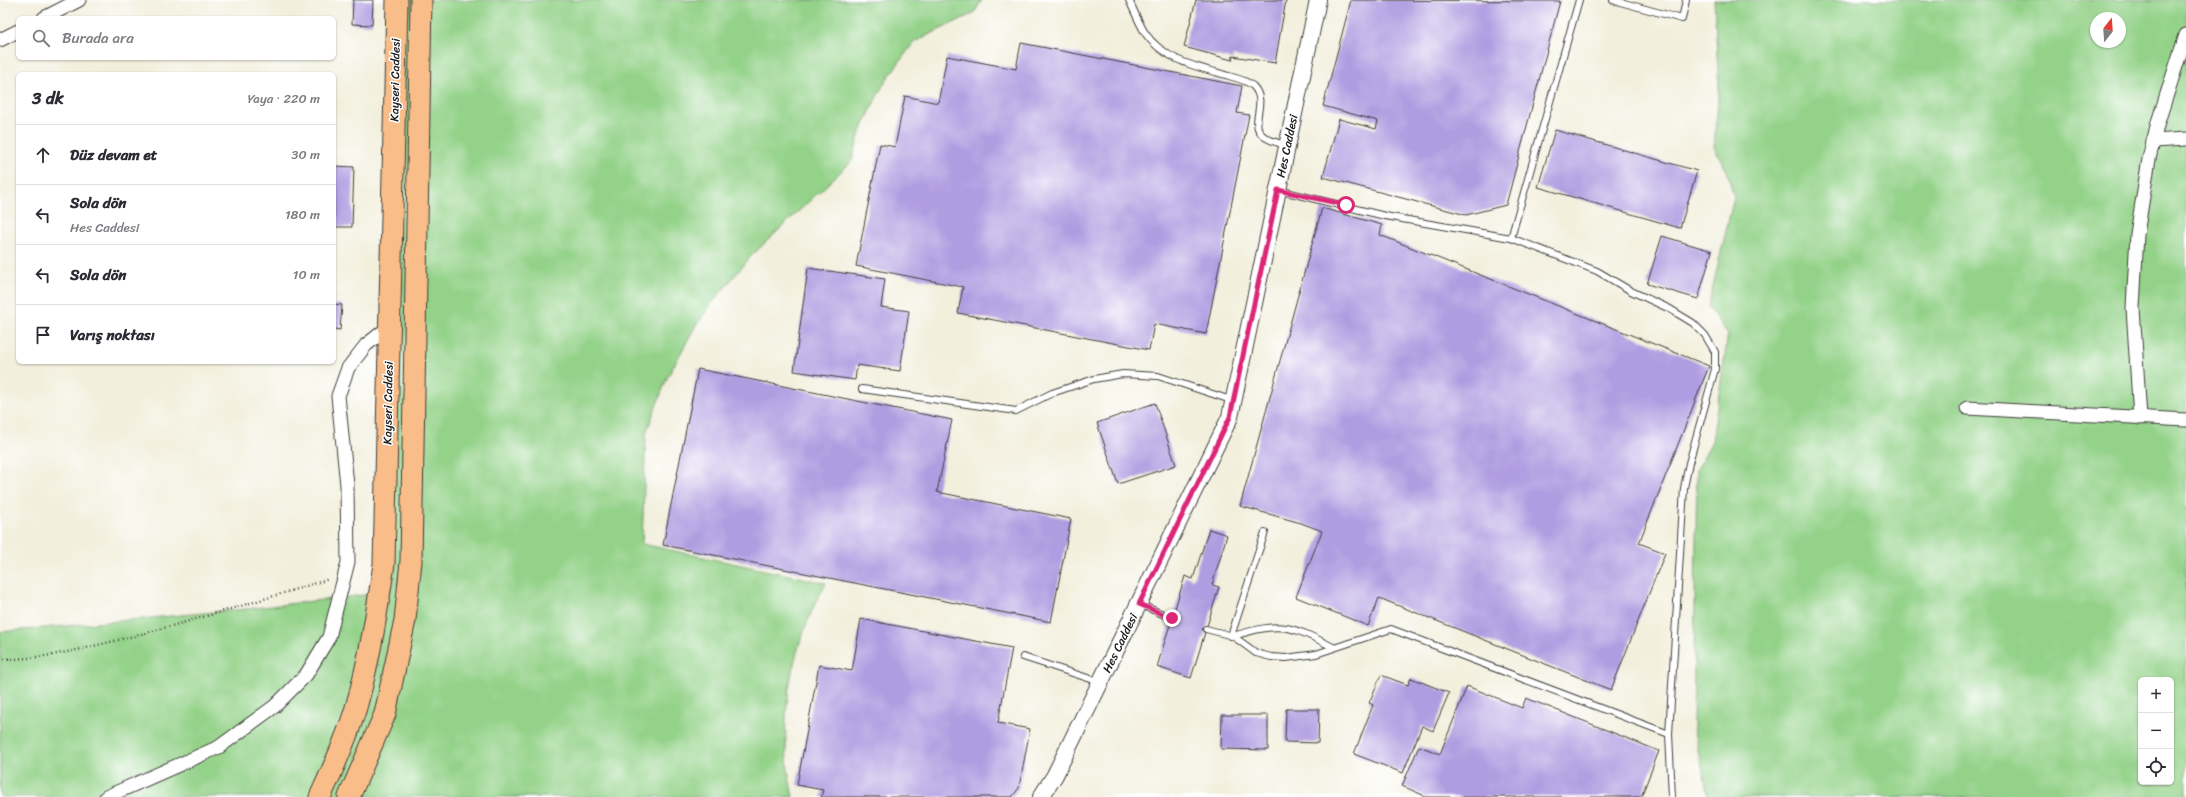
<!DOCTYPE html>
<html lang="tr">
<meta charset="utf-8">
<style>
:root{--surface:#fff;--page:#f2f2f3;--text:#2b2b33;--muted:#7c7c81;--line:#e1e1e2}
body{margin:0;font-family:Sriracha,sans-serif;background:var(--page);color:var(--text)}
.controls{position:absolute;right:12px;bottom:12px;display:grid;overflow:hidden;border-radius:6px;box-shadow:0 1px 3px #0004}
.controls button{width:36px;height:36px;display:grid;place-items:center;padding:0;border:0;border-bottom:1px solid var(--line);background:var(--surface);color:var(--text);font:20px sans-serif}
.compass{position:absolute;left:2090px;top:12px;width:36px;height:36px;border-radius:50%;background:var(--surface);box-shadow:0 1px 3px #0004;rotate:17deg}
.stop{position:absolute;width:12px;height:12px;margin:-9px;border:3px solid #db2777;border-radius:50%;background:#fff}
.stop.end{background:#db2777;border-color:#fff;box-shadow:0 1px 4px #0008}
.list{margin:0;padding:0;list-style:none}
h2{display:flex;justify-content:space-between;align-items:center;height:52px;margin:0;padding:0 16px;font-size:17px}
h2 small{font-size:13px;font-weight:400;color:var(--muted)}
.list li{display:grid;grid-template-columns:26px 1fr auto;gap:12px;align-items:center;box-sizing:border-box;height:60px;padding:0 16px;border-top:1px solid var(--line)}
.list b{display:block;font-size:15px;white-space:nowrap}
.list p{margin:0;font-size:13px;white-space:nowrap;color:var(--muted)}
.list em{font-size:13px;font-style:normal;color:var(--muted)}
.icon{flex:none;width:22px;height:22px;fill:none;stroke:currentColor;stroke-width:2;stroke-linecap:round;stroke-linejoin:round}
.map{position:relative;flex:none;width:2186px;height:797px;overflow:hidden}
.search{position:absolute;background:var(--surface);box-shadow:0 1px 3px #0004;left:16px;top:16px;width:320px;height:44px;display:flex;align-items:center;gap:10px;box-sizing:border-box;padding:0 14px;border-radius:6px;color:var(--muted);font-size:15px}
.panel{position:absolute;background:var(--surface);box-shadow:0 1px 3px #0004;left:16px;top:72px;width:320px;height:292px;border-radius:6px}
.map>svg:first-child{display:block}
.green{fill:#93d288;stroke:#587752;fill-rule:evenodd}
.building{fill:#b09de1}
.lines{fill:none;stroke-linecap:round;stroke-linejoin:round}
.service-casing{stroke:#3c3c39;stroke-width:8}
.minor-casing{stroke:#3c3c39;stroke-width:15}
.tertiary-casing{stroke:#3c3c39;stroke-width:18}
.primary-casing{stroke:#3c3c39;stroke-width:23}
.path{stroke:#3c3c39;stroke-width:2.5;stroke-dasharray:1 3;stroke-linecap:butt}
.service{stroke:#fff;stroke-width:6}
.minor{stroke:#fff;stroke-width:13}
.tertiary{stroke:#fff;stroke-width:16}
.primary{stroke:#f8bd89;stroke-width:21}
.route{stroke:#db2777;stroke-width:5}
.labels{text-anchor:middle;dominant-baseline:central;stroke-width:3;stroke-linejoin:round;paint-order:stroke}
.street-label{font-size:12px;fill:#1c1c1c;stroke:#fff}
</style>
<div class="map">
<svg width="2186" height="797" viewBox="0 0 2186 797">
<rect width="100%" height="100%" fill="#fff"/>
<filter id="ink" filterUnits="userSpaceOnUse"><feTurbulence type="fractalNoise" baseFrequency=".025" numOctaves="2"/><feDisplacementMap in="SourceGraphic" scale="8" xChannelSelector="R" yChannelSelector="G"/><feConvolveMatrix kernelMatrix="1 2 1 2 8 2 1 2 1" color-interpolation-filters="sRGB"/></filter>
<filter id="wash" filterUnits="userSpaceOnUse"><feTurbulence type="fractalNoise" baseFrequency=".012" numOctaves="4" result="noise"/><feDisplacementMap in="SourceGraphic" scale="16" xChannelSelector="R" yChannelSelector="G"/><feGaussianBlur stdDeviation="0.9" result="paint"/><feColorMatrix in="noise" values="0 0 0 0 0 0 0 0 0 0 0 0 0 0 0 0 0 1.4 0 .05"/><feComposite in="paint" operator="in"/></filter>
<g filter="url(#wash)">
<rect width="100%" height="100%" fill="#f2efdc"/>
<g class="green">
<path d="M 403,0 L 982,0 L 974,13 L 914,42 L 889,76 L 878,94 L 859,136 L 852,161 L 751,256 L 712,303 L 695,327 L 667,378 L 646,433 L 642,544 L 826,583 C 789,650 776,721 793,797 L 0,797 L 0,632 L 246,609 L 389,592 Z"/>
<path d="M 1714,0 L 2186,0 L 2186,797 L 1709,797 L 1693,728 L 1697,469 L 1712,441 L 1728,334 L 1708,307 L 1734,197 L 1727,171 L 1714,147 L 1719,89 ZM 2096,18 L 2120,18 L 2120,42 L 2096,42 ZM 2141,680 L 2171,680 L 2171,782 L 2141,782 Z"/>
</g>
<g id="blocks">
<g class="building">
<path d="M 353,0 L 373,0 L 372,25 L 352,24 Z"/>
<path d="M 1196,0 L 1286,0 L 1275,63 L 1233,56 L 1232,60 L 1184,47 Z"/>
<path d="M 1351,0 L 1560,1 L 1506,205 L 1466,215 L 1323,177 L 1339,119 L 1376,129 L 1378,121 L 1323,106 Z"/>
<path d="M 1021,43 L 1242,86 L 1237,113 L 1249,115 L 1206,334 L 1154,324 L 1149,350 L 958,313 L 963,287 L 856,266 L 880,144 L 895,147 L 905,96 L 938,103 L 947,56 L 1016,69 Z"/>
<path d="M 1555,130 L 1697,171 L 1680,228 L 1538,187 Z"/>
<path d="M 334,166 L 354,167 L 352,227 L 334,227 Z"/>
<path d="M 1322,208 L 1382,225 L 1380,235 L 1709,366 L 1639,543 L 1665,553 L 1611,690 L 1379,598 L 1368,626 L 1296,597 L 1322,531 L 1301,523 L 1240,506 Z"/>
<path d="M 1662,236 L 1712,251 L 1698,299 L 1647,284 Z"/>
<path d="M 808,268 L 885,279 L 881,307 L 909,311 L 900,371 L 857,365 L 855,380 L 794,371 Z"/>
<path d="M 334,304 L 342,305 L 340,330 L 334,329 Z"/>
<path d="M 698,369 L 952,420 L 937,492 L 1071,519 L 1051,622 L 663,545 Z"/>
<path d="M 1155,403 L 1176,465 L 1118,484 L 1097,423 Z"/>
<path d="M 1209,529 L 1227,535 L 1212,585 L 1219,587 L 1191,678 L 1157,667 L 1185,576 L 1193,579 Z"/>
<path d="M 861,619 L 1012,648 L 998,723 L 1030,729 L 1019,788 L 1012,797 L 821,797 L 823,790 L 797,785 L 819,665 L 852,671 Z"/>
<path d="M 1381,675 L 1408,685 L 1411,678 L 1449,693 L 1433,731 L 1422,726 L 1403,773 L 1354,754 L 1373,705 L 1369,703 Z"/>
<path d="M 1467,686 L 1522,708 L 1526,698 L 1659,751 L 1641,797 L 1423,797 L 1423,795 L 1402,786 L 1419,746 L 1440,754 Z"/>
<path d="M 1286,709 L 1319,709 L 1318,743 L 1285,742 Z"/>
<path d="M 1222,715 L 1268,715 L 1268,750 L 1221,749 Z"/>
</g>
</g>
</g>
<g filter="url(#ink)">
<use href="#blocks" fill-opacity="0" stroke="#3c3c39" stroke-width="1"/>
<g class="lines">
<g class="service-casing">
<g id="service">
<path d="M 1129,0 C 1134,11 1139,23 1145,33 C 1163,59 1193,66 1222,74 C 1231,77 1245,79 1253,86 C 1274,108 1232,134 1287,145"/>
<path d="M 1613,0 L 1682,19 L 1686,0"/>
<path d="M 1278,190 L 1385,216 L 1511,238 L 1579,0"/>
<path d="M 1511,238 L 1597,271 L 1631,291 L 1670,309 L 1693,323 L 1705,335 L 1715,352 L 1715,369 L 1689,463 L 1684,488 L 1669,734"/>
<path d="M 862,389 L 1016,411 L 1052,393 L 1094,379 L 1123,374 L 1158,376 L 1234,401"/>
<path d="M 1139,604 L 1172,618"/>
<path d="M 1206,629 L 1233,636 L 1256,653 L 1271,657 L 1286,658 L 1316,654 L 1391,629 L 1669,734 L 1672,797"/>
<path d="M 1231,636 L 1265,532"/>
<path d="M 1233,636 C 1281,622 1288,624 1333,647"/>
<path d="M 1023,657 L 1100,682"/>
</g>
</g>
<g class="minor-casing">
<g id="minor">
<path d="M 44,18 L 79,0"/>
<path d="M 0,40 L 18,31"/>
<path d="M 2153,141 L 2186,139"/>
<path d="M 1967,408 L 2186,420"/>
<path d="M 2140,418 L 2133,308 L 2137,234 L 2149,159 L 2158,122 L 2186,35"/>
<path d="M 106,797 L 219,747 L 275,706 L 306,675 L 329,637 L 348,562 L 347,485 L 338,396 L 348,368 L 366,345 L 389,327"/>
</g>
</g>
<g class="tertiary-casing">
<path id="tertiary" d="M 1041,797 L 1055,775 L 1230,417 L 1318,0"/>
</g>
<g class="primary-casing">
<g id="primary">
<path d="M 320,797 C 334,767 348,736 357,704 C 370,658 377,611 384,564 L 397,0"/>
<path d="M 349,797 L 385,714 L 405,620 L 411,561 L 421,0"/>
</g>
</g>
<path class="path" d="M 0,659 C 46,660 89,647 134,636 C 199,619 264,599 329,579"/>
<use href="#service" class="service"/>
<use href="#minor" class="minor"/>
<use href="#tertiary" class="tertiary"/>
<use href="#primary" class="primary"/>
</g>
</g>
<g class="lines" filter="url(#ink)">
<path class="route" d="M 1172,618 L 1139,604 L 1230,417 L 1278,190 L 1346,205"/>
</g>
<g class="labels">
<g class="street-label">
<text transform="translate(395 80) rotate(-89)">Kayseri Caddesi</text>
<text transform="translate(1287 146) rotate(-78)">Hes Caddesi</text>
<text transform="translate(388 403) rotate(-89)">Kayseri Caddesi</text>
<text transform="translate(1120 643) rotate(-64)">Hes Caddesi</text>
</g>
</g>
</svg>
<div class="controls">
<button>+</button>
<button>−</button>
<button><svg class="icon" aria-label="locate" viewBox="0 0 24 24"><circle cx="12" cy="12" r="6"/><path d="M12 2v4M12 18v4M2 12h4M18 12h4"/></svg></button>
</div>
<svg class="compass" viewBox="-18 -18 36 36"><path d="M0-13l5 13h-10z" fill="#e53935"/><path d="M0 13l5-13h-10z" fill="#7c7c81"/></svg>
<div class="stop" style="left:1346px;top:205px"></div>
<div class="stop end" style="left:1172px;top:618px"></div>
<div class="search"><svg class="icon" aria-label="search" viewBox="0 0 24 24"><circle cx="10" cy="10" r="6"/><path d="M15 15l6 6"/></svg>Burada ara</div>
<section class="panel">
<h2>3 dk<small>Yaya · 220 m</small></h2>
<ul class="list">
<li><svg class="icon" aria-label="ahead" viewBox="0 0 24 24"><path d="M12 20V5M6 11l6-6 6 6"/></svg><div><b>Düz devam et</b></div><em>30 m</em></li>
<li><svg class="icon" aria-label="left" viewBox="0 0 24 24"><path d="M17 20v-9H6M10 6l-5 5 5 5"/></svg><div><b>Sola dön</b><p>Hes Caddesi</p></div><em>180 m</em></li>
<li><svg class="icon" aria-label="left" viewBox="0 0 24 24"><path d="M17 20v-9H6M10 6l-5 5 5 5"/></svg><div><b>Sola dön</b></div><em>10 m</em></li>
<li><svg class="icon" aria-label="arrive" viewBox="0 0 24 24"><path d="M6 21V4h12l-3 4 3 4H6"/></svg><div><b>Varış noktası</b></div></li>
</ul>
</section>
</div>
